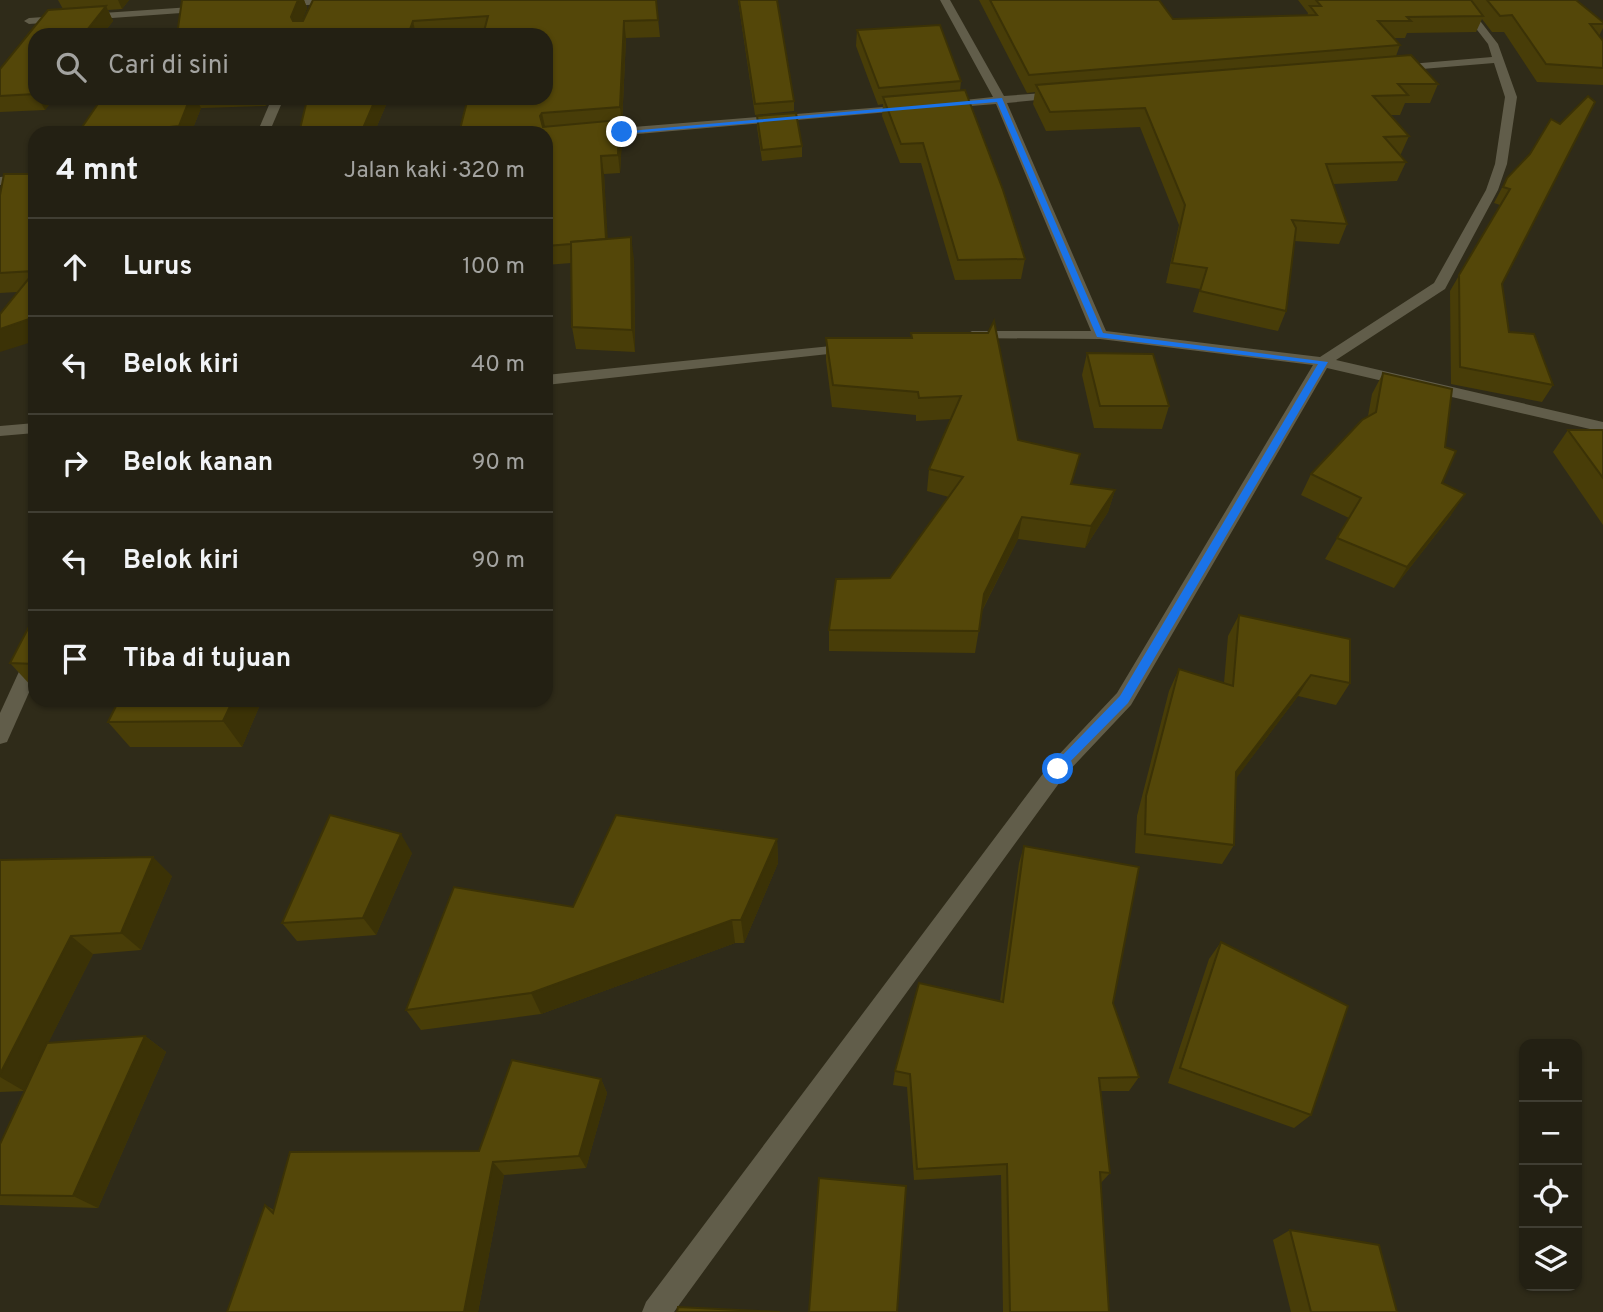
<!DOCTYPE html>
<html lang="id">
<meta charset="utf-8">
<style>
:root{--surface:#232013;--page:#2f2d21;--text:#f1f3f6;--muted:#a3a3a0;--line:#403e33}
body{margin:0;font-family:Overpass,sans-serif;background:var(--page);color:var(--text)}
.controls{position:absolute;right:21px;bottom:21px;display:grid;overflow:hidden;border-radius:14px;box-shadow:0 2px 5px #0004}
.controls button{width:63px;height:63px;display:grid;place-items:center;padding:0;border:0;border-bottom:2px solid var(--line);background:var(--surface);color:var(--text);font:35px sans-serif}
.stop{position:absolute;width:21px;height:21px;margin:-16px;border:5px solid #1a73e8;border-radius:50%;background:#fff}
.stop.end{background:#1a73e8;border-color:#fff;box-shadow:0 2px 7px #0008}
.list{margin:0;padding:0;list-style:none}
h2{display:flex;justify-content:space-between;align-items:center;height:91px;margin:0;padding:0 28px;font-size:30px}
h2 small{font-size:23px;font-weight:400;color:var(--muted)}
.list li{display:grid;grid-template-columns:46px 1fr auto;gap:21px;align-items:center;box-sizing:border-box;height:98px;padding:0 28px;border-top:2px solid var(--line)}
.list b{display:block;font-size:26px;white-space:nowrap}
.list em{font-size:23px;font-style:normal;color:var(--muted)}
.icon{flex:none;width:38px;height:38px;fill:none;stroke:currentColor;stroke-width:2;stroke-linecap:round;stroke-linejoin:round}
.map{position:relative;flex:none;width:1603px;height:1312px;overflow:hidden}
.search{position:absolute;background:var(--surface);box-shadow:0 2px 5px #0004;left:28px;top:28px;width:525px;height:77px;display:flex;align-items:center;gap:18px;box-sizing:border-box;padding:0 24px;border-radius:21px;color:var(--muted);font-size:26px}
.panel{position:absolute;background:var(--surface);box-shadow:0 2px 5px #0004;left:28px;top:126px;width:525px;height:581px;border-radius:21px}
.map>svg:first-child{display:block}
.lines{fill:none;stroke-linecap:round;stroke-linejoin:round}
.minor{fill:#615d4a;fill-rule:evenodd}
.wall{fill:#483d08}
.shaded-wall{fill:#3b3206}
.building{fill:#544709;stroke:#3b3206;stroke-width:2}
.route{fill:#1a73e8}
</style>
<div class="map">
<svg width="1603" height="1312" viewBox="0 0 1603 1312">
<rect width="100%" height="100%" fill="#2f2b19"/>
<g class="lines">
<g class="minor">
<path d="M 340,0 L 335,3 L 281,7 L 276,4 L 295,0 Z"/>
<path d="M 940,0 L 950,0 L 1004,96 L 1058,92 L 1064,95 L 1058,98 L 1007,103 L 1106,331 L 1320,357 L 1434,283 L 1486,190 L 1495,164 L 1505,97 L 1494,63 L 1398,71 L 1393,68 L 1398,65 L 1492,57 L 1488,44 L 1454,0 L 1464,0 L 1498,44 L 1517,97 L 1507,164 L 1498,190 L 1445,289 L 1336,360 L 1603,422 L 1603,432 L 1327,368 L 1131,705 L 1065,775 L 674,1312 L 642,1312 L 646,1302 L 1051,763 L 1117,693 L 1313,365 L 1100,339 L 967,338 L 965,335 L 972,331 L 1091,331 L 996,104 L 945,108 L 939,105 L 945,102 L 993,97 Z"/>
<path d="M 206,6 L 211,9 L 209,11 L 29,24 L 24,21 L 29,18 Z"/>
<path d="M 272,98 L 284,98 L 269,133 L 257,133 Z"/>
<path d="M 908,105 L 912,106 L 912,110 L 546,142 L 546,134 Z"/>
<path d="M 35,174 L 35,182 L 0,185 L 0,177 Z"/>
<path d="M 851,344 L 856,345 L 858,348 L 856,351 L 546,385 L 546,375 Z"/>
<path d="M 35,423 L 35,433 L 0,436 L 0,426 Z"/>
<path d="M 35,650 L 35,679 L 7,742 L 0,744 L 0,713 L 28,652 Z"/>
</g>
</g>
<g class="wall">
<path d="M 58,0 L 129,0 L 122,9 L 108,10 L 113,21 L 102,35 L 35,35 L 35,98 L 54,98 L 45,110 L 0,112 L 0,69 L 48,10 L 63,9 Z"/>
<path d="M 182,0 L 304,0 L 307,8 L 302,21 L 656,0 L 660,37 L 626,38 L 622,125 L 620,125 L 622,138 L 620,173 L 604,174 L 607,239 L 634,259 L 635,352 L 576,349 L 572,327 L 571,263 L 546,265 L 546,133 L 483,33 L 460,35 L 177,35 Z"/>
<path d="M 738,0 L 777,0 L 794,101 L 794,111 L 755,115 Z"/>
<path d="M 979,0 L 1159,0 L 1173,19 L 1307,16 L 1308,13 L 1298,0 L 1576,0 L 1603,22 L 1603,28 L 1599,36 L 1603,41 L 1603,85 L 1537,82 L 1504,32 L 1492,32 L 1482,19 L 1476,32 L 1407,33 L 1405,38 L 1393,38 L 1400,45 L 1396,56 L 1438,84 L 1430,103 L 1405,103 L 1400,115 L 1390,115 L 1409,136 L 1400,156 L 1406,162 L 1397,181 L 1333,184 L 1347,224 L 1339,244 L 1294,241 L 1286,311 L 1278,331 L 1193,312 L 1200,289 L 1166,283 L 1179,225 L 1140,127 L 1046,131 L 1033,104 L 1035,92 L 1027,93 Z"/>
<path d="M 857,30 L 961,81 L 960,91 L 1025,259 L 1021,279 L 955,280 L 921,163 L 900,163 L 882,116 L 883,104 L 878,105 L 856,46 Z"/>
<path d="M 102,98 L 270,98 L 266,106 L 201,108 L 191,133 L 78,133 Z"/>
<path d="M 281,98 L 389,98 L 374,133 L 299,133 L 306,105 L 284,105 Z"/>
<path d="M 757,116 L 802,146 L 802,157 L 762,161 L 757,127 Z"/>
<path d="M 1530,154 L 1502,284 L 1509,332 L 1553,385 L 1542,402 L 1451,384 L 1450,291 L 1500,205 L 1494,203 L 1507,178 Z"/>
<path d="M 35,174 L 35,341 L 17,292 L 0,293 L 0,195 Z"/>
<path d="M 911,333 L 1018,440 L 1072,484 L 1115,490 L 1108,512 L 1085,548 L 1018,539 L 982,611 L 975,653 L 829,651 L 829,630 L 890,578 L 949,497 L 927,491 L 929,469 L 951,419 L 916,421 L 916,415 L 832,407 L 826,360 L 826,338 L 911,338 Z"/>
<path d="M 1087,353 L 1169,406 L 1162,429 L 1094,428 L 1082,375 Z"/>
<path d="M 1383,373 L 1445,447 L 1442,483 L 1451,515 L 1394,588 L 1325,559 L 1349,518 L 1301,495 L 1311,474 L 1368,416 L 1372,394 Z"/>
<path d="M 1568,430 L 1603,430 L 1603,525 L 1553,452 Z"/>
<path d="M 35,615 L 35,689 L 34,689 L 10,663 Z"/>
<path d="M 1239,615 L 1350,683 L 1336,705 L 1298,696 L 1236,778 L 1234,845 L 1222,864 L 1135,853 L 1137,816 L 1169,691 L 1179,669 L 1224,683 L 1228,636 Z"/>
<path d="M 262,700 L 242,747 L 130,747 L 108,722 Z"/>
<path d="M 777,839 L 778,863 L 744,943 L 735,943 L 541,1014 L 421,1030 L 406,1010 L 573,907 Z"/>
<path d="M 1024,846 L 1113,1003 L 1139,1077 L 1129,1091 L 1100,1091 L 1110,1173 L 1100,1184 L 1109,1312 L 1003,1312 L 1001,1175 L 914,1180 L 907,1087 L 893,1085 L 895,1071 L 1000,1001 L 1019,863 Z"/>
<path d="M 412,853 L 376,935 L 297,941 L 282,923 Z"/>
<path d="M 0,860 L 172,876 L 141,950 L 93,954 L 48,1043 L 145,1036 L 166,1052 L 98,1208 L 0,1205 L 0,1144 L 24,1091 L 0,1092 Z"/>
<path d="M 1221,942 L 1311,1115 L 1294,1128 L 1168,1083 L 1209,959 Z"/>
<path d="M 601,1079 L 607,1093 L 586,1168 L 504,1175 L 478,1312 L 227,1312 L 265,1205 L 274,1210 L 479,1151 Z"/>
<path d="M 1290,1230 L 1397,1312 L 1291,1312 L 1273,1240 Z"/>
</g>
<g class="shaded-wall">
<path d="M 118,0 L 129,0 L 122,9 Z"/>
<path d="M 298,0 L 304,0 L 307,8 L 297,34 L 291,17 Z"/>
<path d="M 106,6 L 113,21 L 102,35 L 83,35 Z"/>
<path d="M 413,21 L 416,35 L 408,35 Z"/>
<path d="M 624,21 L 626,38 L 622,125 L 620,107 Z"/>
<path d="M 38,98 L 54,98 L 45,110 Z"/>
<path d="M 190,98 L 196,98 L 201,108 L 191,133 L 182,133 L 179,126 Z"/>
<path d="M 263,98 L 270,98 L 266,106 Z"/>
<path d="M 376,98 L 389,98 L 374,133 L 361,133 Z"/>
<path d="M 542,113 L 546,131 L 544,133 L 540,116 Z"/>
<path d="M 619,120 L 622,138 L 620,173 L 618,155 Z"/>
<path d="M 170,127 L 173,133 L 166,133 Z"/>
<path d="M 601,156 L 604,174 L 609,260 L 606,241 Z"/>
<path d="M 631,237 L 634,259 L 635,352 L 632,330 Z"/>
<path d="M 35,317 L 35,341 L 0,352 L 0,329 Z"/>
<path d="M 546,399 L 551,420 L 547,492 L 546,492 Z"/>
<path d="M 1115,490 L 1108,512 L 1085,548 L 1091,526 Z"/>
<path d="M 1465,494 L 1451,515 L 1394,588 L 1407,567 Z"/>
<path d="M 1022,517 L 1018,539 L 979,616 L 984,594 Z"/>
<path d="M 1311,675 L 1298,696 L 1225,793 L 1236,772 Z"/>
<path d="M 233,700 L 262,700 L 242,747 L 223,721 Z"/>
<path d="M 401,834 L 412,853 L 376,935 L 363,918 Z"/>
<path d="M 777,839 L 778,863 L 744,943 L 741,920 Z"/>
<path d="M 153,857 L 172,876 L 141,950 L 121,933 Z"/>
<path d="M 732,920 L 735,943 L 541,1014 L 531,993 Z"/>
<path d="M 71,936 L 93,954 L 24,1091 L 0,1077 L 0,1074 Z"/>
<path d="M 145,1036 L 166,1052 L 98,1208 L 73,1196 Z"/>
<path d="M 601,1079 L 607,1093 L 586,1168 L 579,1156 Z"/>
<path d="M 493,1162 L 504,1175 L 478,1312 L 464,1312 Z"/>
</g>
<g class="building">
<path d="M 182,0 L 298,0 L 291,17 L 293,21 L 303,21 L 313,0 L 656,0 L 658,20 L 624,21 L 620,107 L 542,113 L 540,116 L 543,127 L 619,120 L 618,155 L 601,156 L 606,239 L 571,242 L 571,244 L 546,246 L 546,133 L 459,133 L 468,98 L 546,98 L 546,35 L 483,35 L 488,16 L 413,21 L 408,35 L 177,35 Z"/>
<path d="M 739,0 L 777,0 L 794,101 L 755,104 Z"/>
<path d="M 990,0 L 1159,0 L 1173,19 L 1317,15 L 1310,6 L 1321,6 L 1316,0 L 1471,0 L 1483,16 L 1407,17 L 1411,21 L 1378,21 L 1400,45 L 1029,75 Z"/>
<path d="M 1487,0 L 1576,0 L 1603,22 L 1603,24 L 1590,24 L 1603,41 L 1603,68 L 1546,64 L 1512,15 L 1500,16 Z"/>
<path d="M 106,6 L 83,35 L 35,35 L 35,94 L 0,96 L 0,69 L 48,10 Z"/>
<path d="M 940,25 L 961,81 L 879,88 L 857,30 Z"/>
<path d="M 1411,55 L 1438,84 L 1398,84 L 1408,95 L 1373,96 L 1409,136 L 1384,137 L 1406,162 L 1326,164 L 1347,224 L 1292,220 L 1296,228 L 1286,311 L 1200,291 L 1207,268 L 1172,263 L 1185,205 L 1145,108 L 1050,112 L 1036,85 Z"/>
<path d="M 965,90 L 1003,190 L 1025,259 L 958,260 L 923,143 L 901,144 L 883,97 Z"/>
<path d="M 1588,96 L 1595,102 L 1502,284 L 1509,332 L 1534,334 L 1553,385 L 1460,367 L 1459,275 L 1510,189 L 1503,187 L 1507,178 L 1530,154 L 1551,119 L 1560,124 Z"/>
<path d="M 102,98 L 190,98 L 179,126 L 170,127 L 166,133 L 78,133 Z"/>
<path d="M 308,98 L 376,98 L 361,133 L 299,133 L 306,104 Z"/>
<path d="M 796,113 L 802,146 L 762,150 L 757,116 Z"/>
<path d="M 4,174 L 35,174 L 35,317 L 0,329 L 0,314 L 35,271 L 0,273 L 0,195 Z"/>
<path d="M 631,237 L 632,330 L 572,327 L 571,242 Z"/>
<path d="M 994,321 L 1018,440 L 1080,454 L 1071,484 L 1115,490 L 1091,526 L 1022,517 L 984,594 L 979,631 L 829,630 L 836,579 L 890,578 L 963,477 L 929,469 L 961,396 L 919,398 L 918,392 L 833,385 L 826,338 L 912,338 L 911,333 L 988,333 Z"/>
<path d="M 1087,353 L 1153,354 L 1169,406 L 1100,406 Z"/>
<path d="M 1383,373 L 1452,389 L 1445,447 L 1456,451 L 1442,483 L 1465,494 L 1407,567 L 1337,538 L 1361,498 L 1311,474 L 1362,420 L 1376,412 Z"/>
<path d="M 1568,430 L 1603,430 L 1603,478 Z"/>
<path d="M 35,615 L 35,664 L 10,663 Z"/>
<path d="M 1239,615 L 1350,639 L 1350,683 L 1311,675 L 1236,772 L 1234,845 L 1145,834 L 1146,796 L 1179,669 L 1233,686 Z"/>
<path d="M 119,700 L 233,700 L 223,721 L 108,722 Z"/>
<path d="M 330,815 L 401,834 L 363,918 L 282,923 Z"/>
<path d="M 616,815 L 777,839 L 741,920 L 732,920 L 531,993 L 406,1010 L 454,887 L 573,907 Z"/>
<path d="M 1024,846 L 1139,867 L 1113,1003 L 1139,1077 L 1099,1078 L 1110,1173 L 1100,1172 L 1109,1312 L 1010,1312 L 1007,1164 L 917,1169 L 910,1074 L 895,1071 L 919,983 L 1003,1002 Z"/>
<path d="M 153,857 L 121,933 L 71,936 L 0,1074 L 0,860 Z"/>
<path d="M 1221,942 L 1348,1006 L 1311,1115 L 1180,1068 Z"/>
<path d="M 145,1036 L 73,1196 L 0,1195 L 0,1144 L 47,1043 Z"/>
<path d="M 512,1060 L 601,1079 L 579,1156 L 493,1162 L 464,1312 L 227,1312 L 265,1205 L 273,1213 L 290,1152 L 479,1151 Z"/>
<path d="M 819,1178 L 906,1186 L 897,1312 L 809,1312 Z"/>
<path d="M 1290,1230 L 1379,1245 L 1397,1312 L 1311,1312 Z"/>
<path d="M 678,1307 L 780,1312 L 677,1312 Z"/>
</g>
<path class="route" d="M 1002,98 L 1103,333 L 1328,362 L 1128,703 L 1058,774 L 1052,769 L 1053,765 L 1120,696 L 1318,364 L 1097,337 L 997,102 L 622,134 L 618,132 Z"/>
</svg>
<div class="controls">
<button>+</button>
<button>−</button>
<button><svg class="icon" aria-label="locate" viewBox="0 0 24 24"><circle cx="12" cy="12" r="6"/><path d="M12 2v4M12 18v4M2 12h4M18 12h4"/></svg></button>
<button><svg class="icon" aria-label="layers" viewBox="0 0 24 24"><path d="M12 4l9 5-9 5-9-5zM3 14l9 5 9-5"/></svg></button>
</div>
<div class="stop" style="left:1058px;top:769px"></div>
<div class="stop end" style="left:622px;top:132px"></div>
<div class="search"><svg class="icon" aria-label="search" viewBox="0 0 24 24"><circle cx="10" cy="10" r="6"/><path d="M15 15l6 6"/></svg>Cari di sini</div>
<section class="panel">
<h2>4 mnt<small>Jalan kaki · 320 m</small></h2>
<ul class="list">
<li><svg class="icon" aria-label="ahead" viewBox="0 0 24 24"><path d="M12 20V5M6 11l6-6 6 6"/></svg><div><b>Lurus</b></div><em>100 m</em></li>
<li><svg class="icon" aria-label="left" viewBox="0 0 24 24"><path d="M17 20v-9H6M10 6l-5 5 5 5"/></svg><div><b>Belok kiri</b></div><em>40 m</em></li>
<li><svg class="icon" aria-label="right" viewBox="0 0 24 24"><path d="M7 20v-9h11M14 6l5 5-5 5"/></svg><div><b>Belok kanan</b></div><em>90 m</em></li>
<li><svg class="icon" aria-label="left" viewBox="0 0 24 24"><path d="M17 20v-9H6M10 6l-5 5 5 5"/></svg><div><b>Belok kiri</b></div><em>90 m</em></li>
<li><svg class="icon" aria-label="arrive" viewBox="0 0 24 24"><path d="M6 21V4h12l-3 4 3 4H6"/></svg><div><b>Tiba di tujuan</b></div></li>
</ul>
</section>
</div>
